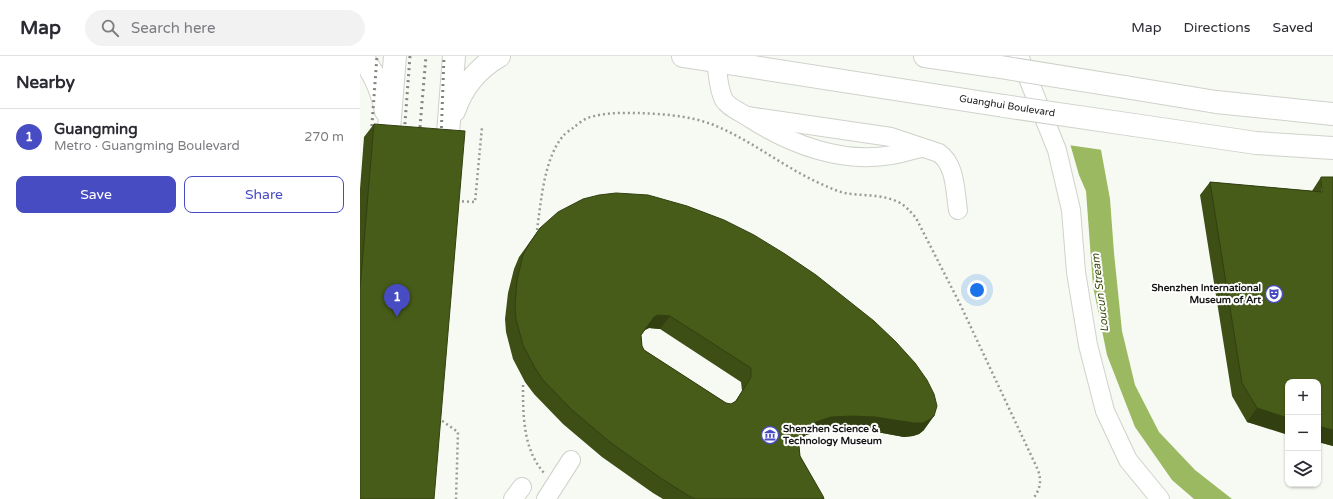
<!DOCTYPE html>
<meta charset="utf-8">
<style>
:root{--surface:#fff;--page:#f2f2f3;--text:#2b2b33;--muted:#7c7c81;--line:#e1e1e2;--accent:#474cc2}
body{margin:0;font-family:"Varela Round",sans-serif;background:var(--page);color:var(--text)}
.controls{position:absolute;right:12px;bottom:12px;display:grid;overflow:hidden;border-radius:8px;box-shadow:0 1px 3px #0004}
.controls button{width:36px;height:36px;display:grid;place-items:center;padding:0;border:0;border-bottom:1px solid var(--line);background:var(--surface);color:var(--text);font:20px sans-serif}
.you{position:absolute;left:617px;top:234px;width:14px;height:14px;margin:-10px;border:3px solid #fff;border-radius:50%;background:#1a73e8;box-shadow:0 0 0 6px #1a73e833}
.badge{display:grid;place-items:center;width:26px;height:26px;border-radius:50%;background:var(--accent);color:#fff;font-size:13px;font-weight:700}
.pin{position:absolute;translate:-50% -33px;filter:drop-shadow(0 1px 2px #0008)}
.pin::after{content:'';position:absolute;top:21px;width:14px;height:12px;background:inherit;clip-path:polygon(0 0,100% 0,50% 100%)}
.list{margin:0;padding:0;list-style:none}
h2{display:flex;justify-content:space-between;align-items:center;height:52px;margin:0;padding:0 16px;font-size:17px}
h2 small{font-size:13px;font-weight:400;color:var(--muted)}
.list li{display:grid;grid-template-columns:26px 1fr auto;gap:12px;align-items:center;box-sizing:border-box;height:56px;padding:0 16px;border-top:1px solid var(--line)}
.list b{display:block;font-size:15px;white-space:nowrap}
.list p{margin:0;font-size:13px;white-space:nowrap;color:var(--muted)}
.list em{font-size:13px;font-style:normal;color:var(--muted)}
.actions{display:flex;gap:8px;padding:12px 16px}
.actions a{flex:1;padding:9px 0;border:1px solid var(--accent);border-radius:8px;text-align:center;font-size:14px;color:var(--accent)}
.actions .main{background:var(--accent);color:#fff}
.icon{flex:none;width:22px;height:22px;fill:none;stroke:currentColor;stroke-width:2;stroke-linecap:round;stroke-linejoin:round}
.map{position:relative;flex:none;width:973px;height:443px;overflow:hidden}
header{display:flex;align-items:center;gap:24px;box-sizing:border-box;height:56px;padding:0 20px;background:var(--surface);border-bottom:1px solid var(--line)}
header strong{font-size:19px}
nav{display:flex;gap:22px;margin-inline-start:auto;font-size:14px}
.search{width:280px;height:36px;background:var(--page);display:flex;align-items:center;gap:10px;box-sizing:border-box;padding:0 14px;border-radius:22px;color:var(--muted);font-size:15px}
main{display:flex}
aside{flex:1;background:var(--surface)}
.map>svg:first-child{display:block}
.water{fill:#9ab961}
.pier{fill:#f7faf2}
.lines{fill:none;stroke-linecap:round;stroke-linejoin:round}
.minor-casing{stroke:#cfd2cb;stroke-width:20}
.major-casing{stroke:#cfd2cb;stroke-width:24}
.path{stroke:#989b95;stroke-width:2.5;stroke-dasharray:2 3;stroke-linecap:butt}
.minor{stroke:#fff;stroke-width:18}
.major{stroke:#fff;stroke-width:22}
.rail{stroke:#82847f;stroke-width:3;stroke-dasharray:2 4;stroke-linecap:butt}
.major-bridge-casing{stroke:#cfd2cb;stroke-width:24;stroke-linecap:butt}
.major-bridge{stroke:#fff;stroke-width:22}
.wall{fill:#3d4f15;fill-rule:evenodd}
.shaded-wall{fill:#324011}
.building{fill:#475c18;stroke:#324011;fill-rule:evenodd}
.labels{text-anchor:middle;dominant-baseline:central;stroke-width:4;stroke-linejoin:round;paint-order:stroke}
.street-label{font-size:10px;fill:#161714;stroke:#fff}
.poi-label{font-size:10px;font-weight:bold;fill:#161714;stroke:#fff;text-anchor:end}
.water-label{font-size:11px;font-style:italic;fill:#374a08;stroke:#fff}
</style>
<header>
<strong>Map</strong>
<div class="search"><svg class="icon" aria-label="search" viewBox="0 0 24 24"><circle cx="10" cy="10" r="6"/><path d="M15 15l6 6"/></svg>Search here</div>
<nav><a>Map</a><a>Directions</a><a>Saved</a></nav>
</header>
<main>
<aside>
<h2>Nearby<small></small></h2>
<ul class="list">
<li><span class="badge">1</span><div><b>Guangming</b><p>Metro · Guangming Boulevard</p></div><em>270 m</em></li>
</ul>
<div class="actions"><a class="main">Save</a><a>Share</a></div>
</aside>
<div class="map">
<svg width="973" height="443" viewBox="0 0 973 443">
<rect width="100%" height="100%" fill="#f7faf2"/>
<path class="water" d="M 685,0 L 719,0 L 741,94 L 750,143 L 754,197 L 762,275 L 775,329 L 799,376 L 835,414 L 872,443 L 834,443 L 812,424 L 775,371 L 747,299 L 733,230 L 726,135 L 719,119 Z"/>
<path class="pier" d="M 683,0 L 721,0 L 743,94 L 708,89 Z"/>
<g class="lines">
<g class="minor-casing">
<g id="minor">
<path d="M 659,0 L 697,94 L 711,154 L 716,216 L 728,289 L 745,355 L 768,404 L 800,443"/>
<path d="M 356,5 C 358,17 358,33 364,44 C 369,52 383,57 391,63 C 432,89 483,108 532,99 C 542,97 552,94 562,92"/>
<path d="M 387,60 L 531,81 L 579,97 C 596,109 595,136 598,154"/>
<path d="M 153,443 L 162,431"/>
<path d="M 186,443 L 211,404"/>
</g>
</g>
<g class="major-casing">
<g id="major">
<path d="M 1,0 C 14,16 22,35 26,55"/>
<path d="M 323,0 L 644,50"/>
<path d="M 565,0 L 634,10"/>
<path d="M 765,31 L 856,46 L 973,58"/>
<path d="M 94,55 C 102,32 118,12 139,0"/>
<path d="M 774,69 L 896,87 L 973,92"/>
<path d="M 27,98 L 35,0"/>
<path d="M 86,103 L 94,0"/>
</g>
</g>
<g class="path">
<path d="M 97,145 L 115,146 L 122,71"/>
<path d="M 177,174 C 181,146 184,101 204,79 C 206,77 210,74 213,72 C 218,68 225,62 231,61 C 247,56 263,57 279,57 C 304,58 333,60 356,70 C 392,85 424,111 459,127 C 468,131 476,135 485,137 C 501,140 520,138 536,145 C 544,148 550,155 556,162 L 600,248 L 678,414 C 682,426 680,433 673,443"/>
<path d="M 163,329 C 163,360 163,393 184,417"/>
<path d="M 78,362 L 98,376 L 96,443"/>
</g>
<use href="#minor" class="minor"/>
<use href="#major" class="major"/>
<g class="rail">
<path d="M 44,80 L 50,0"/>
<path d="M 11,82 L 17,0"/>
<path d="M 59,83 L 66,0"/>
<path d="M 81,84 L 84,0"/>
</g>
<g class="major-bridge-casing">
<g id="major-bridge">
<path d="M 634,10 L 765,31"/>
<path d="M 644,50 L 774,69"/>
</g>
</g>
<use href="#major-bridge" class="major-bridge"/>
</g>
<g class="wall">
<path d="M 14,68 L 0,443 L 0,133 L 4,81 Z"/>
<path d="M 961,121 L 973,390 L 887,366 L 872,340 L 840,139 L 850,126 L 952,135 Z"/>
<path d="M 180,172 L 564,374 L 559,378 L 553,380 L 544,381 L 506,374 L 483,373 L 461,375 L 446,379 L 439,385 L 439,390 L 440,400 L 464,443 L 303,443 L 293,437 L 242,401 L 203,368 L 174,338 L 165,326 L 153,303 L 146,276 L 145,263 L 148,237 L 154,213 L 159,201 ZM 289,272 L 300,273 L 381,326 L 382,335 L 375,346 L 371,348 L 366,347 L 284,294 L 282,290 L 281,279 L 285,274 Z"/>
</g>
<g class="shaded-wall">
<path d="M 298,259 L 310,260 L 300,273 L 289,272 L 285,274 L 294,261 Z"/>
<path d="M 897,352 L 928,362 L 928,379 L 887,366 Z"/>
<path d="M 492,360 L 574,360 L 564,374 L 559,378 L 553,380 L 544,381 L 506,374 L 483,373 L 461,375 L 446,379 L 435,388 L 445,374 L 456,366 L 471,361 Z"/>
<path d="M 958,370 L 973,374 L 973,390 L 958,386 Z"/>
</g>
<g class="building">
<path d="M 14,68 L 105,75 L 74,443 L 0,443 L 0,233 Z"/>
<path d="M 961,121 L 973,121 L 973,374 L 958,370 L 958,326 L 928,326 L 928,362 L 897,352 L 882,327 L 850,126 L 962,136 Z"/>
<path d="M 256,137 L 288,139 L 327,150 L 364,164 L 394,179 L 425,198 L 456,219 L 514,265 L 536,286 L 555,307 L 567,324 L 574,338 L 577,350 L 574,360 L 569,364 L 563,367 L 554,367 L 515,361 L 492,360 L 471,361 L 456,366 L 445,374 L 439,383 L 439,390 L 440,400 L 463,440 L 464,443 L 335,443 L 329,440 L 302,423 L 251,387 L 212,354 L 183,324 L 175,312 L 163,289 L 156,263 L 155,250 L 157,224 L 163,199 L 169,188 L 180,172 L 198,156 L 223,143 L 239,139 ZM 298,259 L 310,260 L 391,312 L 391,321 L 376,345 L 371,348 L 366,347 L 284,294 L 282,290 L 281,279 L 294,261 Z"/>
</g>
<defs>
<g id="theatre-ring" transform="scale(0.9)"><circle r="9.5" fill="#fff" stroke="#474cc2" stroke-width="1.5"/><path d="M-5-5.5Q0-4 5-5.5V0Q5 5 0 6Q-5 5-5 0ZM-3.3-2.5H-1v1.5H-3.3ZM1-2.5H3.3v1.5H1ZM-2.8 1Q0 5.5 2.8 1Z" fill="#474cc2"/></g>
<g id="museum-ring" transform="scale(0.9)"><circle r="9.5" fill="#fff" stroke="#474cc2" stroke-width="1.5"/><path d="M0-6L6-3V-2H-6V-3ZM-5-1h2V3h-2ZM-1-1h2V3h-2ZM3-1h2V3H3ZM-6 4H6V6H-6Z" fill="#474cc2"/></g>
</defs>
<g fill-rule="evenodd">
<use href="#theatre-ring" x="914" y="238"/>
<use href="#museum-ring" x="410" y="379"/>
</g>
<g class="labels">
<g class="street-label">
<text transform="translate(647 50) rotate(9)">Guanghui Boulevard</text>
</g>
<g class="poi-label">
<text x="901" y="232">Shenzhen International<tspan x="901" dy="12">Museum of Art</tspan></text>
<text x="423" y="373" text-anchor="start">Shenzhen Science &amp;<tspan x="423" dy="12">Technology Museum</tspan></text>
</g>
<g class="water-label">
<text transform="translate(740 237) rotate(-97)">Loucun Stream</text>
</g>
</g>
</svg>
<div class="controls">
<button>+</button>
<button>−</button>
<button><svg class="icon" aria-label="layers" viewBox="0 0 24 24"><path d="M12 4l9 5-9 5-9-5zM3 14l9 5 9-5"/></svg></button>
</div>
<div class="you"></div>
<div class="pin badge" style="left:37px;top:261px">1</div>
</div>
</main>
